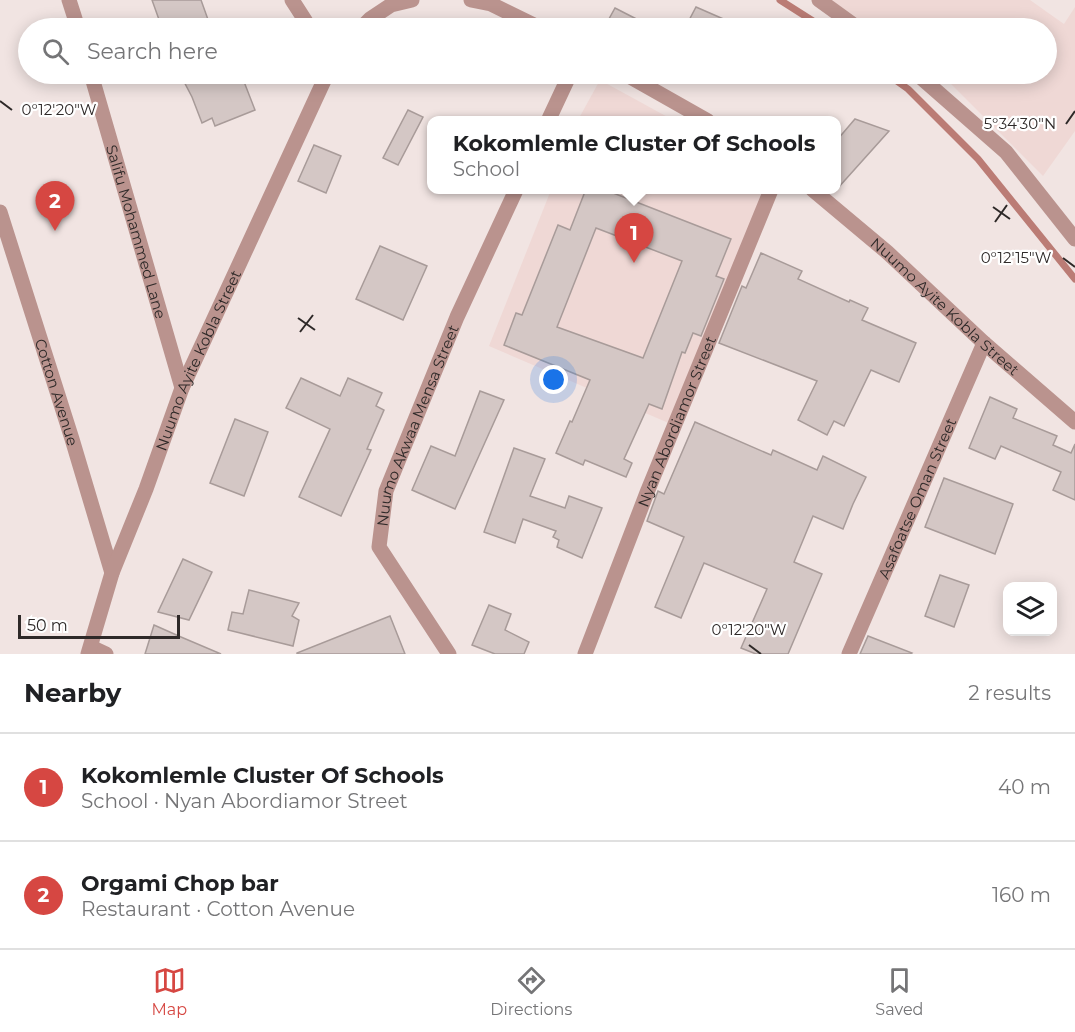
<!DOCTYPE html>
<meta charset="utf-8">
<style>
:root{--surface:#fff;--page:#f6f6f6;--text:#202124;--muted:#757577;--line:#e0e0e0;--accent:#d64742}
body{margin:0;font-family:Montserrat,sans-serif;background:var(--page);color:var(--text)}
.controls{position:absolute;right:18px;bottom:18px;display:grid;overflow:hidden;border-radius:12px;box-shadow:0 3px 15px #0003}
.controls button{width:54px;height:54px;display:grid;place-items:center;padding:0;border:0;border-bottom:2px solid var(--line);background:var(--surface);color:var(--text);font:30px sans-serif}
.scale{position:absolute;left:18px;bottom:15px;width:162px;box-sizing:border-box;padding-left:6px;border:3px solid #2e2928;border-top:0;font-size:16px;line-height:21px;white-space:nowrap;color:#2e2928;-webkit-text-stroke:4px #fff;paint-order:stroke}
.you{position:absolute;left:554px;top:380px;width:21px;height:21px;margin:-15px;border:4px solid #fff;border-radius:50%;background:#1a73e8;box-shadow:0 0 0 9px #1a73e833}
.badge{display:grid;place-items:center;width:39px;height:39px;border-radius:50%;background:var(--accent);color:#fff;font-size:20px;font-weight:700}
.pin{position:absolute;translate:-50% -50px;filter:drop-shadow(0 2px 3px #0008)}
.pin::after{content:'';position:absolute;top:32px;width:21px;height:18px;background:inherit;clip-path:polygon(0 0,100% 0,50% 100%)}
.popup{position:absolute;left:427px;top:116px;width:414px;height:78px;box-sizing:border-box;display:grid;place-content:center;border-radius:12px;background:var(--surface);filter:drop-shadow(0 2px 4px #0005);font-size:20px;white-space:nowrap;color:var(--muted)}
.popup b{font-size:22px;color:var(--text)}
.popup::after{content:'';position:absolute;left:50%;top:100%;margin-left:-12px;border:12px solid transparent;border-top-color:var(--surface)}
.list{margin:0;padding:0;list-style:none}
h2{display:flex;justify-content:space-between;align-items:center;height:78px;margin:0;padding:0 24px;font-size:26px}
h2 small{font-size:20px;font-weight:400;color:var(--muted)}
.list li{display:grid;grid-template-columns:39px 1fr auto;gap:18px;align-items:center;box-sizing:border-box;height:108px;padding:0 24px;border-top:2px solid var(--line)}
.list b{display:block;font-size:22px;white-space:nowrap}
.list p{margin:0;font-size:20px;white-space:nowrap;color:var(--muted)}
.list em{font-size:20px;font-style:normal;color:var(--muted)}
.icon{flex:none;width:33px;height:33px;fill:none;stroke:currentColor;stroke-width:2;stroke-linecap:round;stroke-linejoin:round}
.map{position:relative;flex:none;width:1075px;height:654px;overflow:hidden}
.search{position:absolute;background:var(--surface);box-shadow:0 3px 15px #0003;left:18px;right:18px;top:18px;height:66px;display:flex;align-items:center;gap:15px;box-sizing:border-box;padding:0 21px;border-radius:33px;color:var(--muted);font-size:22px}
.sheet{height:294px;background:var(--surface)}
nav{display:flex;justify-content:space-around;align-items:center;box-sizing:border-box;height:84px;border-top:2px solid var(--line);background:var(--surface);font-size:16px;color:var(--muted)}
nav a{display:grid;justify-items:center;gap:3px}
nav .on{color:var(--accent)}
.map>svg:first-child{display:block}
.built{fill:#efd8d5}
.lines{fill:none;stroke-linecap:round;stroke-linejoin:round}
.stream{stroke:#bb7c75;stroke-width:7}
.building{fill:#d4c7c5;stroke:#a89b99;stroke-width:1.5;fill-rule:evenodd}
.minor{stroke:#ba938e;stroke-width:15}
.ticks{fill:none;stroke:#2e2928;stroke-width:2}
.labels{text-anchor:middle;dominant-baseline:central;stroke-width:4.5;stroke-linejoin:round;paint-order:stroke}
.street-label{font-size:15px;fill:#2e2928;stroke:#fff}
.ticks-label{font-size:15px;text-anchor:middle;fill:#2e2928;stroke:#fff;stroke-width:4.5;stroke-linejoin:round;paint-order:stroke}
</style>
<div class="map">
<svg width="1075" height="654" viewBox="0 0 1075 654">
<rect width="100%" height="100%" fill="#f1e4e2"/>
<g class="built">
<path d="M 831,0 L 1030,0 L 1064,24 L 1075,7 L 1075,131 L 1043,176 L 948,81 L 937,74 L 1046,74 L 1046,28 L 872,28 Z"/>
<path d="M 600,80 L 673,120 L 578,120 Z"/>
<path d="M 551,190 L 777,190 L 678,427 L 489,346 Z"/>
</g>
<g class="lines">
<g class="stream">
<path d="M 780,0 L 824,28"/>
<path d="M 887,74 L 908,89 L 978,159 L 1075,279"/>
</g>
</g>
<g class="building">
<path d="M 152,0 L 201,0 L 211,28 L 162,28 Z"/>
<path d="M 696,7 L 744,28 L 685,28 Z"/>
<path d="M 615,8 L 654,28 L 604,28 Z"/>
<path d="M 180,74 L 241,74 L 255,110 L 215,126 L 212,118 L 202,123 L 192,97 Z"/>
<path d="M 408,110 L 423,117 L 398,165 L 383,158 Z"/>
<path d="M 855,119 L 889,131 L 837,189 L 837,140 Z"/>
<path d="M 314,145 L 341,156 L 326,193 L 298,181 Z"/>
<path d="M 586,189 L 603,189 L 731,239 L 716,276 L 724,279 L 701,336 L 693,333 L 685,353 L 682,352 L 662,409 L 649,404 L 624,459 L 632,463 L 626,477 L 585,460 L 583,465 L 556,453 L 570,421 L 572,422 L 590,380 L 504,345 L 516,313 L 522,315 L 558,225 L 570,230 ZM 596,228 L 682,261 L 643,358 L 557,327 Z"/>
<path d="M 380,246 L 427,266 L 403,320 L 356,299 Z"/>
<path d="M 761,253 L 802,271 L 798,279 L 849,302 L 850,300 L 868,308 L 862,320 L 916,343 L 899,382 L 871,370 L 844,426 L 834,421 L 827,435 L 798,420 L 817,381 L 719,343 L 742,286 L 746,288 Z"/>
<path d="M 301,378 L 340,396 L 348,378 L 382,393 L 376,406 L 384,410 L 367,449 L 371,450 L 341,516 L 299,497 L 330,429 L 286,408 Z"/>
<path d="M 480,391 L 504,400 L 455,509 L 412,490 L 431,446 L 455,456 Z"/>
<path d="M 990,397 L 1017,409 L 1013,418 L 1057,436 L 1053,445 L 1071,453 L 1075,444 L 1075,500 L 1053,490 L 1061,472 L 1001,446 L 995,459 L 969,448 Z"/>
<path d="M 235,419 L 268,432 L 244,496 L 210,483 Z"/>
<path d="M 695,422 L 771,455 L 773,450 L 817,470 L 823,456 L 866,477 L 853,504 L 843,529 L 813,516 L 794,562 L 822,574 L 788,654 L 756,654 L 741,648 L 767,589 L 704,563 L 681,618 L 655,607 L 684,537 L 647,521 L 658,491 L 664,494 Z"/>
<path d="M 514,448 L 545,459 L 530,496 L 565,508 L 569,496 L 602,508 L 582,558 L 557,547 L 559,540 L 553,537 L 556,531 L 523,519 L 515,543 L 484,532 Z"/>
<path d="M 944,478 L 1013,504 L 995,554 L 925,527 Z"/>
<path d="M 183,559 L 212,572 L 189,620 L 158,612 Z"/>
<path d="M 940,575 L 969,585 L 954,627 L 925,616 Z"/>
<path d="M 249,590 L 299,603 L 292,616 L 299,620 L 293,646 L 228,630 L 232,612 L 243,614 Z"/>
<path d="M 489,605 L 511,614 L 505,630 L 529,642 L 524,654 L 495,654 L 472,645 Z"/>
<path d="M 390,616 L 405,654 L 297,654 L 297,653 Z"/>
<path d="M 154,625 L 181,637 L 221,654 L 145,654 Z"/>
<path d="M 868,636 L 912,653 L 911,654 L 860,654 Z"/>
</g>
<g class="lines">
<g class="minor">
<path d="M 69,0 L 78,28"/>
<path d="M 292,0 L 310,28"/>
<path d="M 471,0 L 491,4 L 540,28"/>
<path d="M 819,0 L 858,28"/>
<path d="M 361,28 L 370,19 L 391,5 L 412,0"/>
<path id="s1" d="M 91,74 L 182,388"/>
<path d="M 625,74 L 708,121"/>
<path d="M 917,74 L 1006,152 L 1075,239"/>
<path d="M 548,121 L 570,74"/>
<path id="s2" d="M 813,190 L 887,252 L 984,343 L 1075,422"/>
<path id="s3" d="M 0,212 L 72,439 L 112,573"/>
<path d="M 91,647 L 106,654"/>
<path id="s4" d="M 88,654 L 112,573 L 146,489 L 182,388 L 327,74"/>
<path id="s5" d="M 449,654 L 379,547 L 386,491 L 457,317 L 516,190"/>
<path id="s6" d="M 585,654 L 648,490 L 771,190"/>
<path id="s7" d="M 849,654 L 984,343"/>
</g>
</g>
<path class="ticks" d="M 0,101 L 12,110M 1066,124 L 1075,111M 993,207 L 1010,219M 995,222 L 1007,205M 1063,258 L 1075,267M 298,318 L 315,330M 300,332 L 313,315M 749,645 L 761,654"/>
<g class="labels">
<g class="street-label">
<text stroke="none"><textPath href="#s1" startOffset="164">Salifu Mohammed Lane</textPath></text>
<text stroke="none"><textPath href="#s2" startOffset="176">Nuumo Ayite Kobla Street</textPath></text>
<text stroke="none"><textPath href="#s4" startOffset="314">Nuumo Ayite Kobla Street</textPath></text>
<text stroke="none"><textPath href="#s3" startOffset="189">Cotton Avenue</textPath></text>
<text stroke="none"><textPath href="#s6" startOffset="250">Nyan Abordiamor Street</textPath></text>
<text stroke="none"><textPath href="#s5" startOffset="256">Nuumo Akwaa Mensa Street</textPath></text>
<text stroke="none"><textPath href="#s7" startOffset="170">Asafoatse Oman Street</textPath></text>
</g>
</g>
<g class="ticks-label">
<text x="59" y="115">0°12'20"W</text>
<text x="1020" y="129">5°34'30"N</text>
<text x="1016" y="263">0°12'15"W</text>
<text x="749" y="635">0°12'20"W</text>
</g>
</svg>
<div class="controls">
<button><svg class="icon" aria-label="layers" viewBox="0 0 24 24"><path d="M12 4l9 5-9 5-9-5zM3 14l9 5 9-5"/></svg></button>
</div>
<div class="scale">50 m</div>
<div class="you"></div>
<div class="pin badge" style="left:634px;top:263px">1</div>
<div class="popup"><b>Kokomlemle Cluster Of Schools</b>School</div>
<div class="pin badge" style="left:55px;top:231px">2</div>
<div class="search"><svg class="icon" aria-label="search" viewBox="0 0 24 24"><circle cx="10" cy="10" r="6"/><path d="M15 15l6 6"/></svg>Search here</div>
</div>
<section class="sheet">
<h2>Nearby<small>2 results</small></h2>
<ul class="list">
<li><span class="badge">1</span><div><b>Kokomlemle Cluster Of Schools</b><p>School · Nyan Abordiamor Street</p></div><em>40 m</em></li>
<li><span class="badge">2</span><div><b>Orgami Chop bar</b><p>Restaurant · Cotton Avenue</p></div><em>160 m</em></li>
</ul>
</section>
<nav>
<a class="on"><svg class="icon" aria-label="map" viewBox="0 0 24 24"><path d="M3 6l6-2 6 2 6-2v14l-6 2-6-2-6 2zM9 4v14M15 6v14"/></svg>Map</a>
<a><svg class="icon" aria-label="directions" viewBox="0 0 24 24"><path d="M12 3l9 9-9 9-9-9zM9 14v-3h6M13 9l2 2-2 2"/></svg>Directions</a>
<a><svg class="icon" aria-label="saved" viewBox="0 0 24 24"><path d="M7 4h10v16l-5-4-5 4z"/></svg>Saved</a>
</nav>
